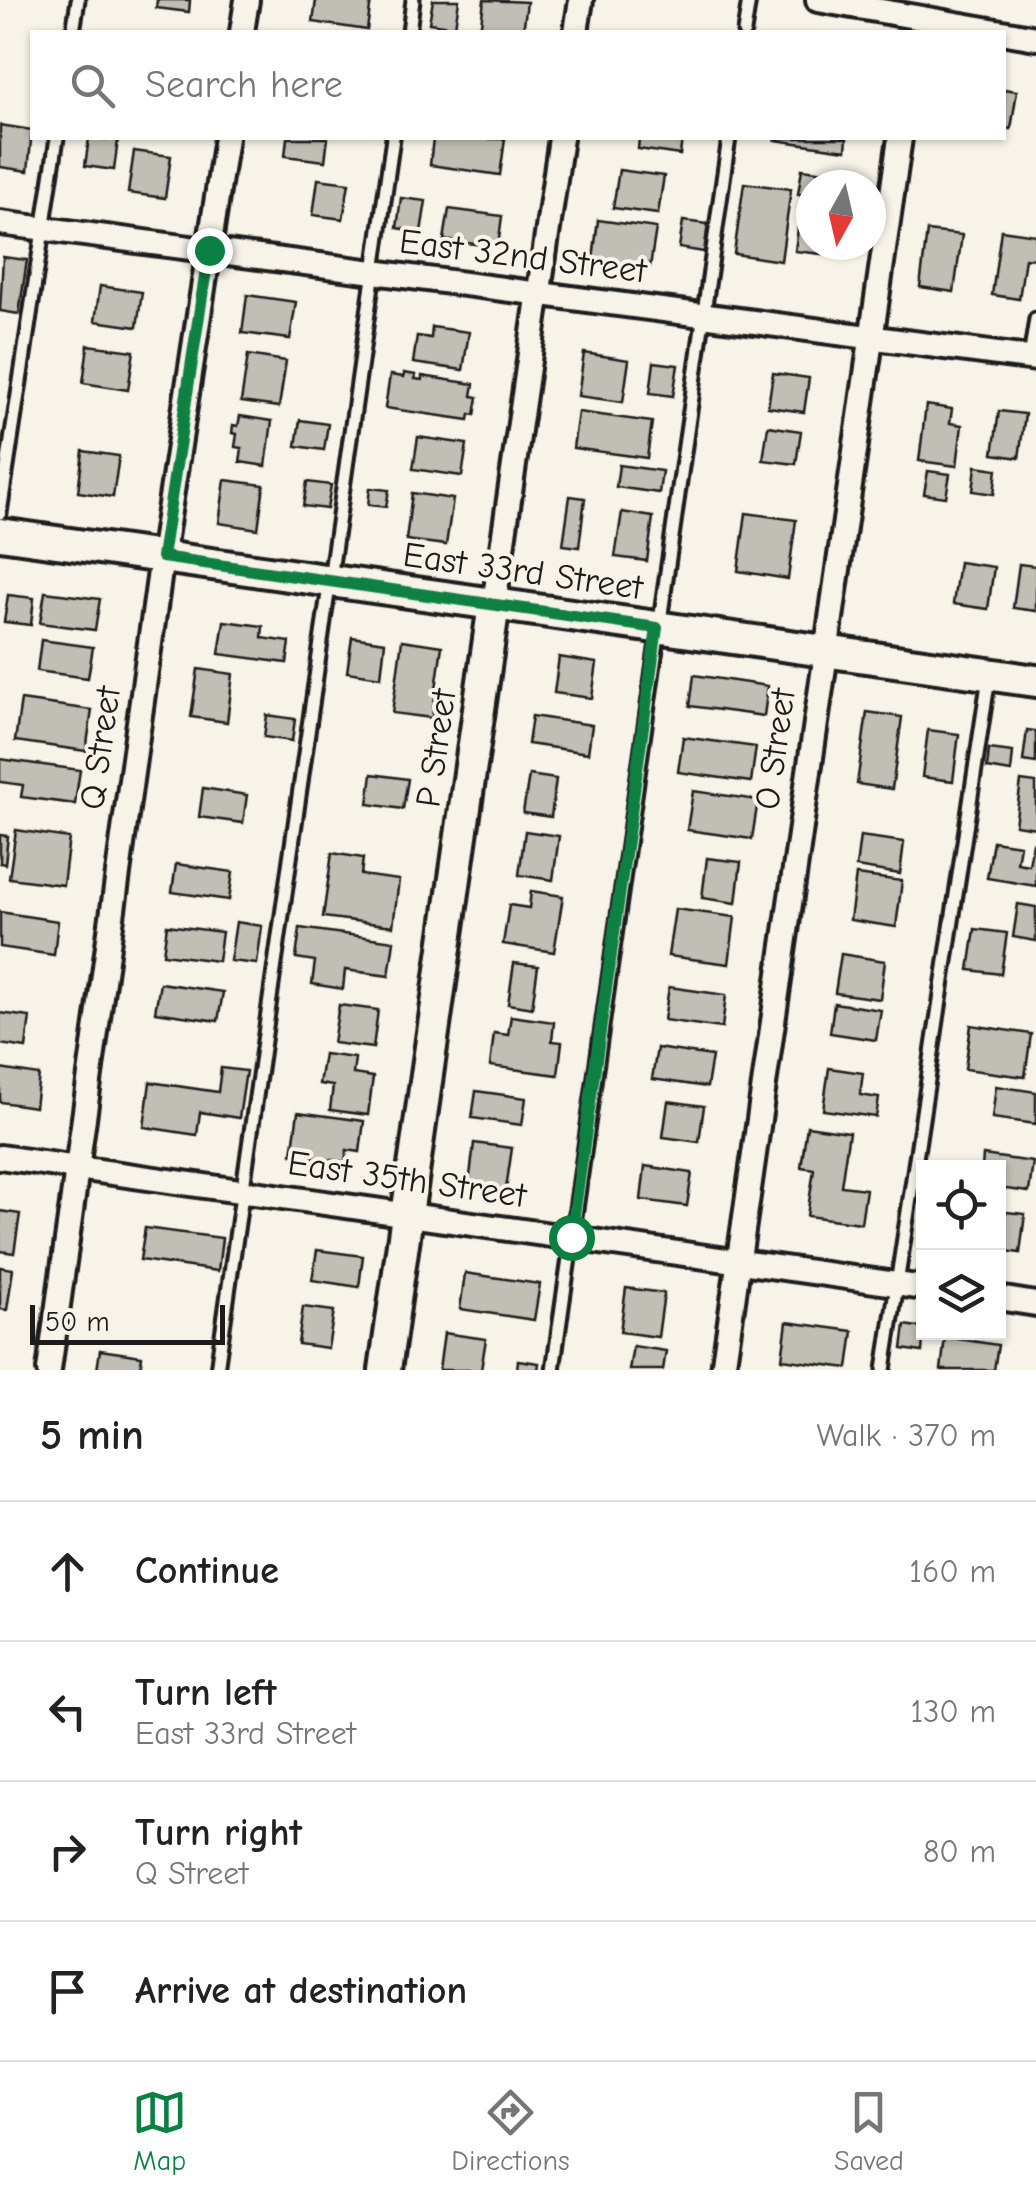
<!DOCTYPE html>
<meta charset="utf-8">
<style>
:root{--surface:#fff;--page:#f2f2f2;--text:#222;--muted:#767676;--line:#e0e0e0;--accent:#0b8043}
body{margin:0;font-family:"Comic Neue",sans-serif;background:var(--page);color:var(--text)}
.controls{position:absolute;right:30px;bottom:30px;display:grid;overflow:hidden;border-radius:0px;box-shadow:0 2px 8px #0004}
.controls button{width:90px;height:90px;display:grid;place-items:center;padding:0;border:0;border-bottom:2px solid var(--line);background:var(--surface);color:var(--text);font:50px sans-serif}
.compass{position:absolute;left:796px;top:170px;width:90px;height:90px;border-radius:50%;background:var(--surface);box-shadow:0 2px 8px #0004;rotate:188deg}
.scale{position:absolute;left:30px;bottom:25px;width:195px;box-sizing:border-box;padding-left:10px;border:5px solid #1c1c1c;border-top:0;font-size:28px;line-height:35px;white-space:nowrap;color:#1c1c1c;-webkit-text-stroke:8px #f7f3e8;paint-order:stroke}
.stop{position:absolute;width:30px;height:30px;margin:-22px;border:8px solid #0b8043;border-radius:50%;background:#fff}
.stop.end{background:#0b8043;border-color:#fff;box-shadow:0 2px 10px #0008}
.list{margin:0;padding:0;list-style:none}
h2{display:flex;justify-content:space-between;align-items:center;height:130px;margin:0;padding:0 40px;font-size:42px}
h2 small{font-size:32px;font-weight:400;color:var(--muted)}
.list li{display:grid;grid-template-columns:65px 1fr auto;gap:30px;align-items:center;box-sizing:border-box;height:140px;padding:0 40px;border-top:2px solid var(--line)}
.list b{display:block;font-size:38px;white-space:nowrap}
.list p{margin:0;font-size:32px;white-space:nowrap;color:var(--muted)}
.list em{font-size:32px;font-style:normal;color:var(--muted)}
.icon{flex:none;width:55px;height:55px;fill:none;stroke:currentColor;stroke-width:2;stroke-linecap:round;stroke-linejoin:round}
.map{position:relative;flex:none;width:1036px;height:1370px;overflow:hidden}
.search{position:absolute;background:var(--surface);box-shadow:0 2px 8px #0004;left:30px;right:30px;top:30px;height:110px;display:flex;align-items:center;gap:25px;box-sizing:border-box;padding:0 35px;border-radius:0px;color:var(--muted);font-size:38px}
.sheet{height:690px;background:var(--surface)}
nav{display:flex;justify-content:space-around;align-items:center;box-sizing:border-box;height:140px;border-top:2px solid var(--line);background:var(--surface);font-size:28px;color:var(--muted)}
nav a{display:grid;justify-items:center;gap:5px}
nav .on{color:var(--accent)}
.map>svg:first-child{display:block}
.building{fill:#c0beb5;stroke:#1c1c1c;stroke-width:2.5}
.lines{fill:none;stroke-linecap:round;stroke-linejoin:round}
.lane-casing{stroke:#1c1c1c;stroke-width:19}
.street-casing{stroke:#1c1c1c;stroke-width:30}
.secondary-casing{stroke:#1c1c1c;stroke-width:38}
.lane{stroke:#f7f3e8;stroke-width:11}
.street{stroke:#f7f3e8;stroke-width:22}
.secondary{stroke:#f7f3e8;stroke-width:30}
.route{stroke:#0b8043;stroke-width:12}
.labels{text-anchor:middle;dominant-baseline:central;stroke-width:8;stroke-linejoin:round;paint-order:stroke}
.street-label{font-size:35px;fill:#1c1c1c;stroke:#f7f3e8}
</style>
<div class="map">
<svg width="1036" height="1370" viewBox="0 0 1036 1370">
<rect width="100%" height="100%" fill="#f7f3e8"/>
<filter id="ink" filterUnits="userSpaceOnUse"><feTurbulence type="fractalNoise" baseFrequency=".01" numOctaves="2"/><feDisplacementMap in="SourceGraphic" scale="20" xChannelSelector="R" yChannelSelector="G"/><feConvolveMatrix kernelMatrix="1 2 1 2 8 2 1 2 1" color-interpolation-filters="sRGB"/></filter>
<g filter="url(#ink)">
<g class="building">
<path d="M 157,0 L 190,0 L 189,12 L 156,8 Z"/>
<path d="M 316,0 L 371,0 L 367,30 L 313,22 Z"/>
<path d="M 433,0 L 459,0 L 455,27 L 429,23 Z"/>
<path d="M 484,0 L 527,2 L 523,32 L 480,32 Z"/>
<path d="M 1004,89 L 1017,91 L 1011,129 L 1004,128 Z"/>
<path d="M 0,125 L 32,130 L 28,171 L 0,167 Z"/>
<path d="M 89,138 L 118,140 L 114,170 L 85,166 Z"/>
<path d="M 287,138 L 328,138 L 325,161 L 285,156 Z"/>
<path d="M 433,138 L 505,139 L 500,175 L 430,165 Z"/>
<path d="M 639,138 L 682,138 L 680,155 L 638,149 Z"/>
<path d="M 776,138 L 847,138 L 846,150 L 775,140 Z"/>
<path d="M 134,151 L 171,156 L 165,198 L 128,193 Z"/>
<path d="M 802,169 L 833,173 L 831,185 L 811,185 L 811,195 L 798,194 Z"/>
<path d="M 619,170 L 664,176 L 658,214 L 613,208 Z"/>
<path d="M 318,179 L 349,183 L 343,219 L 313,215 Z"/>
<path d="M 744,183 L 791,189 L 781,261 L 734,254 Z"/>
<path d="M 401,198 L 426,201 L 421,232 L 397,228 Z"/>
<path d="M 801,205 L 811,207 L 811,245 L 823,245 L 822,254 L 795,251 Z"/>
<path d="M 449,209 L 502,216 L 498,247 L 444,240 Z"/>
<path d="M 598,220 L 656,228 L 650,267 L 593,259 Z"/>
<path d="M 683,221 L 708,224 L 704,252 L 679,248 Z"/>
<path d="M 1001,230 L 1036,235 L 1036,259 L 1025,258 L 1019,299 L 992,295 Z"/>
<path d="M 927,231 L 962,235 L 954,292 L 920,287 Z"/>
<path d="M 3,257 L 27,260 L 19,314 L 0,311 Z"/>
<path d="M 100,286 L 142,292 L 137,327 L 95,321 Z"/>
<path d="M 247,295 L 296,302 L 290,339 L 242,333 Z"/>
<path d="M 432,327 L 469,332 L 463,370 L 413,363 L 417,336 L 431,338 Z"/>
<path d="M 88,345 L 134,351 L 128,390 L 83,383 Z"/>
<path d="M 584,353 L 629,360 L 623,402 L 578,396 Z"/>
<path d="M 248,355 L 286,361 L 279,407 L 241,402 Z"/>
<path d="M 654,362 L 678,365 L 673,396 L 650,393 Z"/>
<path d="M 404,373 L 416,375 L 415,379 L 422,380 L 422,376 L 474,384 L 472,396 L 478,397 L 475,415 L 470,414 L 469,420 L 385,408 L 390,375 L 404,377 Z"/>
<path d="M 773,373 L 809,378 L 804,412 L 768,407 Z"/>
<path d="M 926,405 L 952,409 L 950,423 L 962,425 L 957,466 L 919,461 Z"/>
<path d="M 999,411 L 1025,414 L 1019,458 L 993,454 Z"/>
<path d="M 578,412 L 652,422 L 647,458 L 573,448 Z"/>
<path d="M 240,416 L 272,421 L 266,466 L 240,462 L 242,448 L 235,447 L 237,434 L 232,433 L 233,425 L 238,426 Z"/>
<path d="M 300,420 L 328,424 L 324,450 L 296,446 Z"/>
<path d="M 768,426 L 801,431 L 796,464 L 763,460 Z"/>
<path d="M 418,437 L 467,444 L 462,476 L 413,469 Z"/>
<path d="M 83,451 L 119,456 L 113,497 L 78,492 Z"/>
<path d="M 619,465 L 662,471 L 659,493 L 616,487 Z"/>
<path d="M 976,466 L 997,469 L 994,494 L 973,491 Z"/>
<path d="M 928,471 L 950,474 L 946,497 L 924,494 Z"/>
<path d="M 225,480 L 264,485 L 258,529 L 219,523 Z"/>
<path d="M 307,482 L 331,485 L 327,509 L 303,506 Z"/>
<path d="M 370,488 L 389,490 L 386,507 L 368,505 Z"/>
<path d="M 412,493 L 453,499 L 446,545 L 406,540 Z"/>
<path d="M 570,496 L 585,498 L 579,547 L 563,545 Z"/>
<path d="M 622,512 L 653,517 L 647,561 L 615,557 Z"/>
<path d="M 746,513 L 796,520 L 788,579 L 738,571 Z"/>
<path d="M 959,562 L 994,567 L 988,609 L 953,604 Z"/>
<path d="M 1019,564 L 1036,566 L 1036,611 L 1013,608 Z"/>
<path d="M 45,592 L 100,599 L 95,630 L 40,623 Z"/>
<path d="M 8,595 L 34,598 L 31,625 L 4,622 Z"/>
<path d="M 224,621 L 263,626 L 262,638 L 290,642 L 287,663 L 219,654 Z"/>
<path d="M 352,637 L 385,642 L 381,677 L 347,672 Z"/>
<path d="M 41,640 L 93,647 L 88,678 L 37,671 Z"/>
<path d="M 402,640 L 442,646 L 432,718 L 392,713 Z"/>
<path d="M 559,657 L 597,663 L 592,698 L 554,693 Z"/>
<path d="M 198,669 L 233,674 L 227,722 L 191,717 Z"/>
<path d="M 694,675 L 768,686 L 764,716 L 690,706 Z"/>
<path d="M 21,700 L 92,710 L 86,751 L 15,741 Z"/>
<path d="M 867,712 L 902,717 L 892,789 L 857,784 Z"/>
<path d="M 267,715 L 295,719 L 292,741 L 264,737 Z"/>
<path d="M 532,716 L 592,725 L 588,753 L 528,744 Z"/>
<path d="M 928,730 L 959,734 L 953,781 L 922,777 Z"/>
<path d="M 1027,730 L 1036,731 L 1036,763 L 1023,761 Z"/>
<path d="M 683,737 L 756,747 L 751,782 L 678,772 Z"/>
<path d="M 989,749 L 1013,752 L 1011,772 L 987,768 Z"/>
<path d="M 0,759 L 80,770 L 75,804 L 21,797 L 23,785 L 0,782 Z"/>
<path d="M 372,774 L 408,779 L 403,809 L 368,804 Z"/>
<path d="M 529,775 L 556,779 L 551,817 L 523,813 Z"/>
<path d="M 1021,781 L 1036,783 L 1036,828 L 1015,825 Z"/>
<path d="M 203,788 L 247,795 L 243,823 L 199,817 Z"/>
<path d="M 693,791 L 758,800 L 752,839 L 687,830 Z"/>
<path d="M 16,830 L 69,838 L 63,885 L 9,878 Z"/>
<path d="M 525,831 L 559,836 L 553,880 L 519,875 Z"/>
<path d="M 0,835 L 8,836 L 5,864 L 0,863 Z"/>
<path d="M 860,836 L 904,842 L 900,874 L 856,867 Z"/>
<path d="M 993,841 L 1020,845 L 1017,863 L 1029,865 L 1033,843 L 1036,844 L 1036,886 L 987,878 Z"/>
<path d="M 332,853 L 363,858 L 361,875 L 399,880 L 393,926 L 323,917 Z"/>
<path d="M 707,858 L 741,862 L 736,903 L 702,898 Z"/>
<path d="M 176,864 L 233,872 L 229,900 L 172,892 Z"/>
<path d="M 856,875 L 902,881 L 896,927 L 850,920 Z"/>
<path d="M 531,891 L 563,896 L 554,952 L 503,944 L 509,905 L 529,908 Z"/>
<path d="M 1018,904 L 1036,907 L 1036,941 L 1013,937 Z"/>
<path d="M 675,909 L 735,917 L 729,964 L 668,956 Z"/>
<path d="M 0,912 L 58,921 L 54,955 L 0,947 Z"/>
<path d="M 236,922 L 262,926 L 257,964 L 230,961 Z"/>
<path d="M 167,925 L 222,932 L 218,961 L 163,954 Z"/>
<path d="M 300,928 L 394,941 L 389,976 L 345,970 L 343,989 L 312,984 L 315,961 L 296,958 Z"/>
<path d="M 975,929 L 1007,933 L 1001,974 L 969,970 Z"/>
<path d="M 841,954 L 885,961 L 880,999 L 835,993 Z"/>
<path d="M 514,963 L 538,966 L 532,1008 L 508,1004 Z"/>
<path d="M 160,983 L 223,992 L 218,1021 L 155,1012 Z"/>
<path d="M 669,987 L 726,995 L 722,1028 L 664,1020 Z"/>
<path d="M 834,1003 L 881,1010 L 876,1040 L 830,1033 Z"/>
<path d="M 339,1005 L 378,1010 L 373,1048 L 333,1043 Z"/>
<path d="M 0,1013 L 30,1017 L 26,1048 L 0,1044 Z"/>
<path d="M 511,1016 L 554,1022 L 552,1041 L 562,1042 L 558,1075 L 490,1066 L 494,1033 L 508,1035 Z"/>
<path d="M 971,1025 L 1031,1034 L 1025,1077 L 965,1069 Z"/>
<path d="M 657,1048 L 712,1056 L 707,1087 L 652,1079 Z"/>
<path d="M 324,1054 L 355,1058 L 353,1074 L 373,1077 L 368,1115 L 330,1110 L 333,1086 L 319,1084 Z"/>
<path d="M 221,1068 L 246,1071 L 239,1118 L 200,1112 L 197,1135 L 144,1127 L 150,1082 L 218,1092 Z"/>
<path d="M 829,1068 L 863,1073 L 860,1095 L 879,1098 L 876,1117 L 823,1110 Z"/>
<path d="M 0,1069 L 39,1075 L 35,1107 L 0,1102 Z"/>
<path d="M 996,1086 L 1036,1092 L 1036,1124 L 992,1118 Z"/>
<path d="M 476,1091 L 526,1098 L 522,1125 L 472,1118 Z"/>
<path d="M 668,1101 L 704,1106 L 699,1142 L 663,1137 Z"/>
<path d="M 298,1112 L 364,1121 L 360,1152 L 347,1150 L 345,1162 L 292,1154 Z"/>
<path d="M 807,1126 L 849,1132 L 841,1186 L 866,1189 L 861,1223 L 807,1216 L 814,1169 L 801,1167 Z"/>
<path d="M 474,1143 L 512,1148 L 506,1189 L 469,1184 Z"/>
<path d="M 983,1155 L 1033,1162 L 1029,1192 L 998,1188 L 998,1168 L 982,1168 Z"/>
<path d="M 645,1166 L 692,1173 L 687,1206 L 641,1200 Z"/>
<path d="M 0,1211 L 20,1214 L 14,1253 L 0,1251 Z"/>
<path d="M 998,1211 L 1025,1214 L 1020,1253 L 998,1250 Z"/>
<path d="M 145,1228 L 222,1238 L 218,1271 L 140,1260 Z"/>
<path d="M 317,1250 L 363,1256 L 359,1287 L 312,1280 Z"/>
<path d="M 0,1267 L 13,1269 L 7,1310 L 0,1309 Z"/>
<path d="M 465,1273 L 540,1284 L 534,1320 L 460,1309 Z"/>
<path d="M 626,1288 L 664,1293 L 658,1337 L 620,1332 Z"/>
<path d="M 303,1307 L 334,1311 L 328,1348 L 298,1344 Z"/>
<path d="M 787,1322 L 853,1331 L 848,1368 L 782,1359 Z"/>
<path d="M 905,1325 L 924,1328 L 922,1352 L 902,1349 Z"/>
<path d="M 444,1333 L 486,1339 L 481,1370 L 439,1370 Z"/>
<path d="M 945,1337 L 998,1345 L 994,1370 L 941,1370 Z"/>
<path d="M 633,1346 L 666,1351 L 663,1370 L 629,1370 Z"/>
<path d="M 100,1350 L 142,1356 L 140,1370 L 97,1370 Z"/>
<path d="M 518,1360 L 539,1363 L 538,1370 L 517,1370 Z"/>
</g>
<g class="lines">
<g class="lane-casing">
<g id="lane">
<path d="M 73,32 L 78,0"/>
<path d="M 409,32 L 413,0"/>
<path d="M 744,32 L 749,0"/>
<path d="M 1030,358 L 1036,319"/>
<path d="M 0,513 L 57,138"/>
<path d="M 217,1370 L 393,138"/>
<path d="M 553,1370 L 729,138"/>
<path d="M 884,1370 L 989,677"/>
</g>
</g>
<g class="street-casing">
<g id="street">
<path d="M 818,0 L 1036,38"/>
<path d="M 242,32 L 247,0"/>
<path d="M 576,32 L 581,0"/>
<path d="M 0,223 L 1036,359"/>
<path d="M 494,604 L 561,138"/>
<path d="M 0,1157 L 924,1288"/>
<path d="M 998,1298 L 1036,1304"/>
<path d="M 49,1370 L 162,557 L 226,138"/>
<path d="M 723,1370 L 900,138"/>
</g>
</g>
<g class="secondary-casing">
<g id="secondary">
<path d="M 0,534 L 1036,681"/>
<path d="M 385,1370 L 494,604"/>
</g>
</g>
<use href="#lane" class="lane"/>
<use href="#street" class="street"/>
<use href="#secondary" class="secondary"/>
</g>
</g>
<g class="lines" filter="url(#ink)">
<path class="route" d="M 209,250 L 162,557 L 657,628 L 571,1237"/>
</g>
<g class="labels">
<g class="street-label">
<text transform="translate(523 256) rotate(7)">East 32nd Street</text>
<text transform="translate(523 571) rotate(8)">East 33rd Street</text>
<text transform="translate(100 748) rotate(-82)">Q Street</text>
<text transform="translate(436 748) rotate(-82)">P Street</text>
<text transform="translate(775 749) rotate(-82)">O Street</text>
<text transform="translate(407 1179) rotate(8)">East 35th Street</text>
</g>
</g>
</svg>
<div class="controls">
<button><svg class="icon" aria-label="locate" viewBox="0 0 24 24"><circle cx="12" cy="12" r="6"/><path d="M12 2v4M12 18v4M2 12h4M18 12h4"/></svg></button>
<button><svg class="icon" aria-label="layers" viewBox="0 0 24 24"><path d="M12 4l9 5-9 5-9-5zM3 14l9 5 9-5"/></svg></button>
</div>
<svg class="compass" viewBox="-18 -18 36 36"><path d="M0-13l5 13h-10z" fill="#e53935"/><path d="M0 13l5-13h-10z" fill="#767676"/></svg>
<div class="scale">50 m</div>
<div class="stop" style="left:571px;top:1237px"></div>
<div class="stop end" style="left:209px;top:250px"></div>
<div class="search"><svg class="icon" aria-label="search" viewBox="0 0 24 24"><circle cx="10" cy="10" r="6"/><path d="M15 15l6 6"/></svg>Search here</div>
</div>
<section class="sheet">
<h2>5 min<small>Walk · 370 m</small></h2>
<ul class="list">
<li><svg class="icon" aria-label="ahead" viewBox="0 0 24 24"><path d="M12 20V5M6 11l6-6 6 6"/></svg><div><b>Continue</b></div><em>160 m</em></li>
<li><svg class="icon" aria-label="left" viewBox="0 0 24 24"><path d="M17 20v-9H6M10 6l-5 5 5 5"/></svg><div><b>Turn left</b><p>East 33rd Street</p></div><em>130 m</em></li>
<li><svg class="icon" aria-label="right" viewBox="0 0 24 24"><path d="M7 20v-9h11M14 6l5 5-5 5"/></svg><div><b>Turn right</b><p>Q Street</p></div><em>80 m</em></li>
<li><svg class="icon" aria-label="arrive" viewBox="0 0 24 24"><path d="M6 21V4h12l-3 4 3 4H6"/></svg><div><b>Arrive at destination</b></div></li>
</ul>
</section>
<nav>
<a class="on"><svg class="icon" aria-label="map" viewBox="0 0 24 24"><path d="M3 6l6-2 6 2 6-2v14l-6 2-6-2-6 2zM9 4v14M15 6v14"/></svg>Map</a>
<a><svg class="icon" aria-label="directions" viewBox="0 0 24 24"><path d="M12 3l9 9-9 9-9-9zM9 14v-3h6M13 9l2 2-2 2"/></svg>Directions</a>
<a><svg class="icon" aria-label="saved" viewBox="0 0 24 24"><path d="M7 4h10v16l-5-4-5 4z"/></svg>Saved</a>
</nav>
